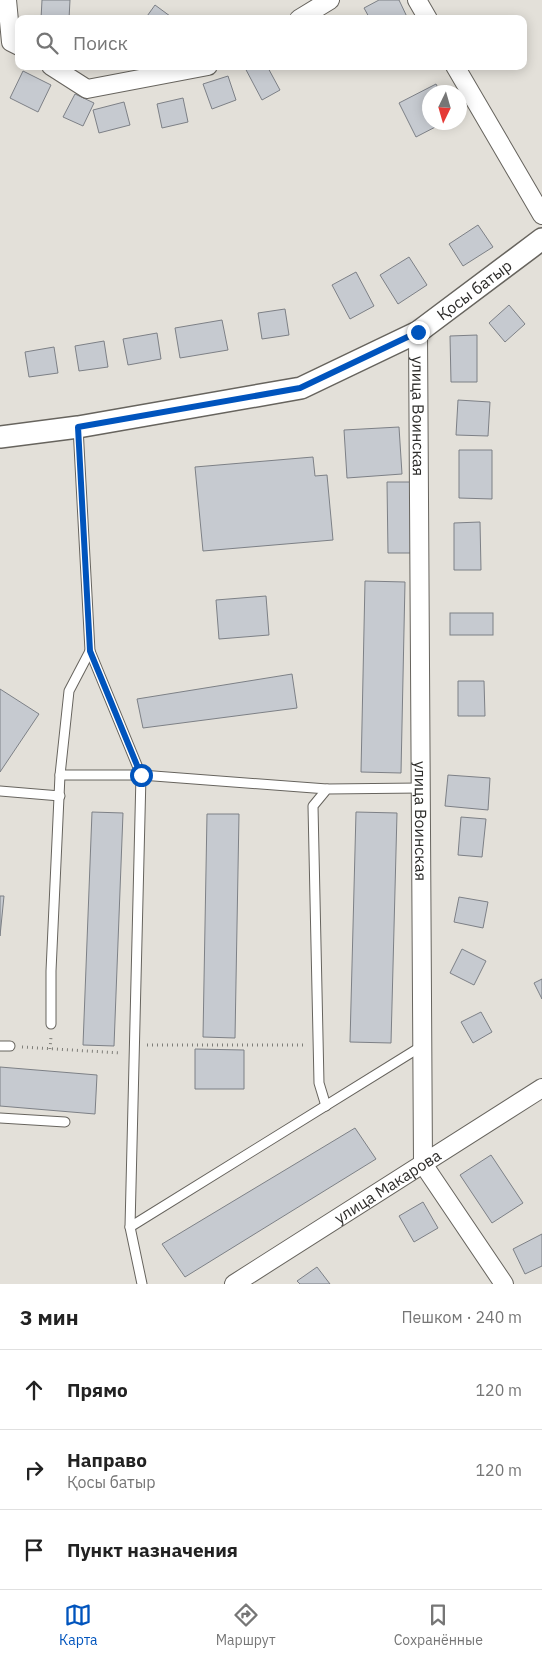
<!DOCTYPE html>
<html lang="ru">
<meta charset="utf-8">
<style>
:root{--surface:#fff;--page:#f6f6f6;--text:#222;--muted:#767676;--line:#e0e0e0;--accent:#0054bd}
body{margin:0;font-family:"IBM Plex Sans",sans-serif;background:var(--page);color:var(--text)}
.compass{position:absolute;left:422px;top:85px;width:45px;height:45px;border-radius:50%;background:var(--surface);box-shadow:0 2px 12px #0003;rotate:185deg}
.stop{position:absolute;width:15px;height:15px;margin:-11px;border:4px solid #0054bd;border-radius:50%;background:#fff}
.stop.end{background:#0054bd;border-color:#fff;box-shadow:0 1px 5px #0008}
.list{margin:0;padding:0;list-style:none}
h2{display:flex;justify-content:space-between;align-items:center;height:65px;margin:0;padding:0 20px;font-size:21px}
h2 small{font-size:16px;font-weight:400;color:var(--muted)}
.list li{display:grid;grid-template-columns:32px 1fr auto;gap:15px;align-items:center;box-sizing:border-box;height:80px;padding:0 20px;border-top:1px solid var(--line)}
.list b{display:block;font-size:19px;white-space:nowrap}
.list p{margin:0;font-size:16px;white-space:nowrap;color:var(--muted)}
.list em{font-size:16px;font-style:normal;color:var(--muted)}
.icon{flex:none;width:28px;height:28px;fill:none;stroke:currentColor;stroke-width:2;stroke-linecap:round;stroke-linejoin:round}
.map{position:relative;flex:none;width:542px;height:1284px;overflow:hidden}
.search{position:absolute;background:var(--surface);box-shadow:0 2px 12px #0003;left:15px;right:15px;top:15px;height:55px;display:flex;align-items:center;gap:12px;box-sizing:border-box;padding:0 18px;border-radius:10px;color:var(--muted);font-size:19px}
.sheet{height:305px;background:var(--surface)}
nav{display:flex;justify-content:space-around;align-items:center;box-sizing:border-box;height:70px;border-top:1px solid var(--line);background:var(--surface);font-size:14px;color:var(--muted)}
nav a{display:grid;justify-items:center;gap:2px}
nav .on{color:var(--accent)}
.map>svg:first-child{display:block}
.building{fill:#c6cad0;stroke:#7d8086}
.lines{fill:none;stroke-linecap:round;stroke-linejoin:round}
.service-casing{stroke:#67645e;stroke-width:11}
.minor-casing{stroke:#67645e;stroke-width:20}
.tertiary-casing{stroke:#67645e;stroke-width:24}
.path{stroke:#7f7e79;stroke-width:3;stroke-dasharray:1 4;stroke-linecap:butt}
.service{stroke:#fff;stroke-width:9}
.minor{stroke:#fff;stroke-width:18}
.tertiary{stroke:#fff;stroke-width:21}
.route{stroke:#0054bd;stroke-width:6}
.labels{text-anchor:middle;dominant-baseline:central;stroke-width:4;stroke-linejoin:round;paint-order:stroke}
.street-label{font-size:16px;fill:#2d2c2a;stroke:#e3e0d9}
</style>
<div class="map">
<svg width="542" height="1284" viewBox="0 0 542 1284">
<rect width="100%" height="100%" fill="#e3e0d9"/>
<g class="building">
<path d="M 42,0 L 70,0 L 69,19 L 41,19 Z"/>
<path d="M 379,0 L 399,0 L 408,19 L 370,19 L 364,8 Z"/>
<path d="M 155,5 L 174,19 L 145,19 Z"/>
<path d="M 244,66 L 267,66 L 280,90 L 262,100 Z"/>
<path d="M 23,71 L 51,85 L 38,112 L 10,98 Z"/>
<path d="M 228,76 L 236,100 L 212,109 L 203,84 Z"/>
<path d="M 436,84 L 440,92 L 430,92 L 430,122 L 445,122 L 416,137 L 399,103 Z"/>
<path d="M 75,94 L 94,103 L 83,126 L 63,117 Z"/>
<path d="M 183,98 L 188,122 L 162,128 L 157,104 Z"/>
<path d="M 124,102 L 130,125 L 99,133 L 93,110 Z"/>
<path d="M 478,225 L 493,247 L 463,266 L 449,244 Z"/>
<path d="M 409,257 L 427,285 L 398,304 L 380,275 Z"/>
<path d="M 356,272 L 374,306 L 350,319 L 332,285 Z"/>
<path d="M 509,305 L 525,324 L 505,342 L 489,323 Z"/>
<path d="M 285,309 L 289,335 L 262,339 L 258,313 Z"/>
<path d="M 222,320 L 228,350 L 180,358 L 175,328 Z"/>
<path d="M 157,333 L 161,359 L 128,365 L 123,339 Z"/>
<path d="M 477,335 L 477,382 L 451,382 L 450,336 Z"/>
<path d="M 104,341 L 108,367 L 79,371 L 75,346 Z"/>
<path d="M 54,347 L 58,373 L 29,377 L 25,352 Z"/>
<path d="M 458,400 L 490,402 L 488,436 L 456,435 Z"/>
<path d="M 399,427 L 402,474 L 347,478 L 344,430 Z"/>
<path d="M 459,450 L 492,450 L 492,499 L 459,498 Z"/>
<path d="M 313,457 L 315,476 L 327,475 L 333,540 L 203,551 L 195,467 Z"/>
<path d="M 387,482 L 412,482 L 412,553 L 388,553 Z"/>
<path d="M 480,522 L 481,570 L 454,570 L 454,523 Z"/>
<path d="M 365,581 L 405,582 L 401,773 L 361,772 Z"/>
<path d="M 266,596 L 269,635 L 219,639 L 216,600 Z"/>
<rect x="450" y="613" width="43" height="22"/>
<path d="M 292,674 L 297,708 L 143,728 L 137,699 Z"/>
<path d="M 458,681 L 484,681 L 485,716 L 458,716 Z"/>
<path d="M 0,689 L 39,714 L 0,772 Z"/>
<path d="M 448,775 L 490,778 L 488,810 L 445,806 Z"/>
<path d="M 92,812 L 123,813 L 114,1046 L 83,1045 Z"/>
<path d="M 356,812 L 397,813 L 391,1043 L 350,1042 Z"/>
<path d="M 207,814 L 239,814 L 235,1038 L 203,1037 Z"/>
<path d="M 461,817 L 486,819 L 482,857 L 458,855 Z"/>
<path d="M 0,896 L 4,896 L 0,936 Z"/>
<path d="M 459,897 L 488,902 L 483,928 L 454,922 Z"/>
<path d="M 462,949 L 486,961 L 474,985 L 450,973 Z"/>
<path d="M 542,979 L 542,999 L 534,983 Z"/>
<path d="M 481,1012 L 492,1032 L 473,1043 L 461,1022 Z"/>
<path d="M 195,1049 L 244,1050 L 244,1089 L 195,1089 Z"/>
<path d="M 0,1067 L 97,1075 L 95,1114 L 0,1106 Z"/>
<path d="M 355,1128 L 376,1159 L 185,1277 L 162,1244 Z"/>
<path d="M 491,1155 L 523,1203 L 492,1223 L 460,1175 Z"/>
<path d="M 423,1202 L 438,1228 L 414,1242 L 399,1216 Z"/>
<path d="M 542,1234 L 542,1266 L 525,1274 L 513,1249 Z"/>
<path d="M 317,1267 L 330,1284 L 300,1284 L 297,1281 Z"/>
</g>
<g class="lines">
<g class="service-casing">
<g id="service">
<path d="M 78,427 L 90,651 L 141,775 L 130,1227 L 142,1284"/>
<path d="M 60,775 L 141,775 L 327,789"/>
<path d="M 0,791 L 60,796"/>
<path d="M 51,1024 L 51,971 L 60,775 L 69,691 L 90,651"/>
<path d="M 0,1046 L 10,1046"/>
<path d="M 326,1106 L 319,1083 L 313,806 L 327,789 L 420,788"/>
<path d="M 0,1118 L 65,1122"/>
<path d="M 130,1227 L 422,1046"/>
</g>
</g>
<g class="minor-casing">
<g id="minor">
<path d="M 7,0 L 11,42 L 19,46"/>
<path d="M 417,0 L 428,19"/>
<path d="M 299,19 L 330,0"/>
<path d="M 51,66 L 87,89 L 208,66"/>
<path d="M 455,66 L 542,215"/>
<path id="s1" d="M 418,332 L 423,1164 L 504,1284"/>
<path id="s2" d="M 234,1284 L 542,1088"/>
</g>
</g>
<g class="tertiary-casing">
<g id="tertiary">
<path id="s3" d="M 0,437 L 78,427 L 301,388 L 418,332 L 542,239"/>
</g>
</g>
<g class="path">
<path d="M 147,1045 L 305,1045"/>
<path d="M 22,1047 L 121,1053"/>
<path d="M 50,1049 L 51,1037"/>
</g>
<use href="#service" class="service"/>
<use href="#minor" class="minor"/>
<use href="#tertiary" class="tertiary"/>
</g>
<g class="lines">
<path class="route" d="M 141,775 L 90,651 L 78,427 L 300,388 L 418,332"/>
</g>
<g class="labels">
<g class="street-label">
<text stroke="none"><textPath href="#s3" startOffset="505">Қосы батыр</textPath></text>
<text stroke="none"><textPath href="#s1" startOffset="84">улица Воинская</textPath></text>
<text stroke="none"><textPath href="#s1" startOffset="489">улица Воинская</textPath></text>
<text stroke="none"><textPath href="#s2" startOffset="182">улица Макарова</textPath></text>
</g>
</g>
</svg>
<svg class="compass" viewBox="-18 -18 36 36"><path d="M0-13l5 13h-10z" fill="#e53935"/><path d="M0 13l5-13h-10z" fill="#767676"/></svg>
<div class="stop" style="left:141px;top:775px"></div>
<div class="stop end" style="left:418px;top:332px"></div>
<div class="search"><svg class="icon" aria-label="search" viewBox="0 0 24 24"><circle cx="10" cy="10" r="6"/><path d="M15 15l6 6"/></svg>Поиск</div>
</div>
<section class="sheet">
<h2>3 мин<small>Пешком · 240 m</small></h2>
<ul class="list">
<li><svg class="icon" aria-label="ahead" viewBox="0 0 24 24"><path d="M12 20V5M6 11l6-6 6 6"/></svg><div><b>Прямо</b></div><em>120 m</em></li>
<li><svg class="icon" aria-label="right" viewBox="0 0 24 24"><path d="M7 20v-9h11M14 6l5 5-5 5"/></svg><div><b>Направо</b><p>Қосы батыр</p></div><em>120 m</em></li>
<li><svg class="icon" aria-label="arrive" viewBox="0 0 24 24"><path d="M6 21V4h12l-3 4 3 4H6"/></svg><div><b>Пункт назначения</b></div></li>
</ul>
</section>
<nav>
<a class="on"><svg class="icon" aria-label="map" viewBox="0 0 24 24"><path d="M3 6l6-2 6 2 6-2v14l-6 2-6-2-6 2zM9 4v14M15 6v14"/></svg>Карта</a>
<a><svg class="icon" aria-label="directions" viewBox="0 0 24 24"><path d="M12 3l9 9-9 9-9-9zM9 14v-3h6M13 9l2 2-2 2"/></svg>Маршрут</a>
<a><svg class="icon" aria-label="saved" viewBox="0 0 24 24"><path d="M7 4h10v16l-5-4-5 4z"/></svg>Сохранённые</a>
</nav>
